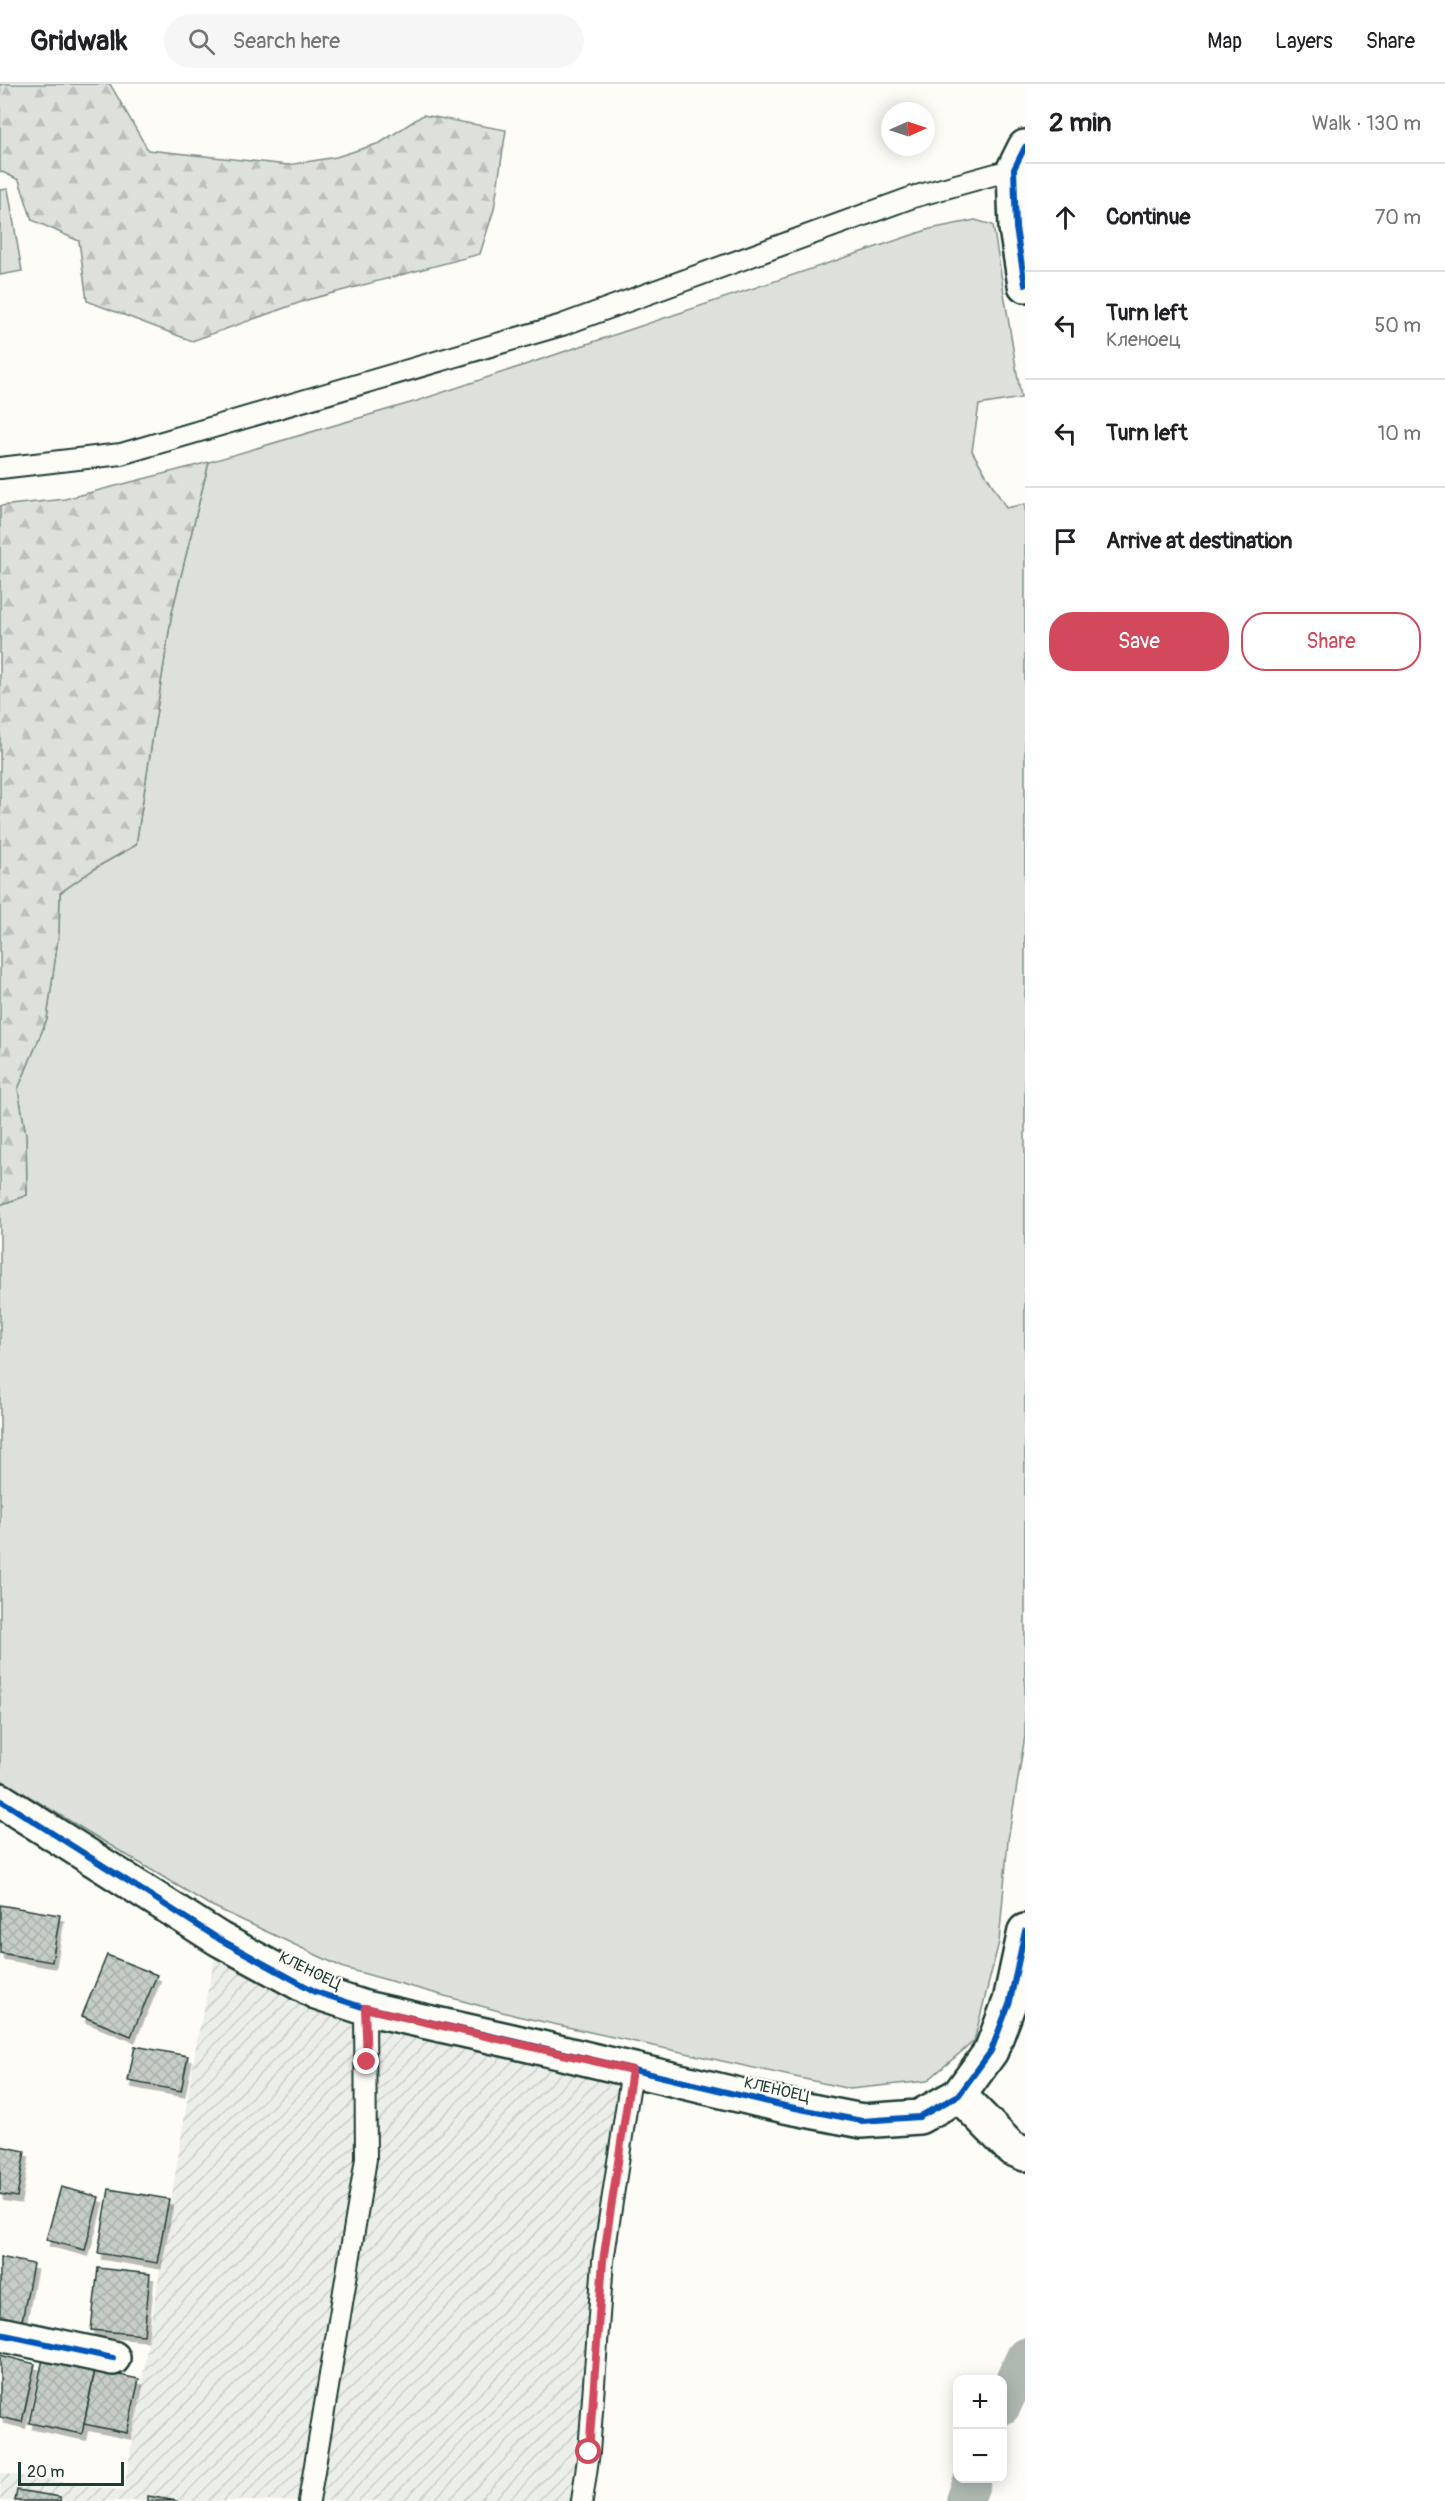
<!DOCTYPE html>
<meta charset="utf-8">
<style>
:root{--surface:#fff;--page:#f6f6f6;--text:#202124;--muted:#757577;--line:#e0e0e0;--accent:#d1495b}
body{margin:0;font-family:Pangolin,sans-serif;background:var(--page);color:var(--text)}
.controls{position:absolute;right:18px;bottom:18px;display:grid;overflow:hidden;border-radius:12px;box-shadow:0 3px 15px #0003}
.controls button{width:54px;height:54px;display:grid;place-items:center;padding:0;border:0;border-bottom:2px solid var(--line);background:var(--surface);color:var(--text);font:30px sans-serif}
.compass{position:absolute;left:881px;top:18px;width:54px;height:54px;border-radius:50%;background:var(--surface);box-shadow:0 3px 15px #0003;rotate:87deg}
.scale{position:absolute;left:18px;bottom:15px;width:106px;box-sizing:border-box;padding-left:6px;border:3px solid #1f3d34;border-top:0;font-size:16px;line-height:21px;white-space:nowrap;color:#1f3d34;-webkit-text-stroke:4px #fdfcf7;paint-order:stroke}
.stop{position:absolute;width:18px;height:18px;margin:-14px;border:4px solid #d1495b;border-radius:50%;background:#fff}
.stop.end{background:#d1495b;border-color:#fff;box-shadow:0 2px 6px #0008}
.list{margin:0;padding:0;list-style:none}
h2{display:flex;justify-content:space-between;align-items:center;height:78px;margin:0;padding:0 24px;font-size:26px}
h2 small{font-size:20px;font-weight:400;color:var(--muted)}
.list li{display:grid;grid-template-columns:39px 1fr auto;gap:18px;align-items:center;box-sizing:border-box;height:108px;padding:0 24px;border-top:2px solid var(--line)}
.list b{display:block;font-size:22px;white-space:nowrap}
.list p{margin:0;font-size:20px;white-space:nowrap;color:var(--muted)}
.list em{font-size:20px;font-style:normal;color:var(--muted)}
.actions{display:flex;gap:12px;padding:18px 24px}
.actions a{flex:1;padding:14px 0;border:2px solid var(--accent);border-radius:24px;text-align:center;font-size:21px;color:var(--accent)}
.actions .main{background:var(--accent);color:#fff}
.icon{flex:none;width:33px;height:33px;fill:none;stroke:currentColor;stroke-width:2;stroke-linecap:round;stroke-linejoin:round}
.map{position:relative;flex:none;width:1025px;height:2417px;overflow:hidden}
header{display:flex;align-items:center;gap:36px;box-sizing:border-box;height:84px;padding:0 30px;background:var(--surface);border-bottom:2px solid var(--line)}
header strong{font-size:28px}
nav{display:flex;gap:33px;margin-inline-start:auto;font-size:21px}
.search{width:420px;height:54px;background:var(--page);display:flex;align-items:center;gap:15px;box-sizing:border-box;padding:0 21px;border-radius:33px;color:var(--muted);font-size:22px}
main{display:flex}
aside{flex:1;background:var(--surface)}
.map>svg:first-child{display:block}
.industrial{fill:url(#industrial-furrows)}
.green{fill:#dde0db;stroke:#7e8e88;stroke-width:1.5}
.forest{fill:url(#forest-firs);stroke:#7e8e88;stroke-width:1.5}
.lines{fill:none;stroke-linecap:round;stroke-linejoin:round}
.canal{stroke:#aeb8b1;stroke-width:38}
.building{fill:url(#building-cross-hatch);stroke:#1f3d34;stroke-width:1.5;filter:url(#shadow)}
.lane-casing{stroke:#1f3d34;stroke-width:24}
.street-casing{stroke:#1f3d34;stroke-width:38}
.lane{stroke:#fdfcf7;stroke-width:20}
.street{stroke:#fdfcf7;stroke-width:33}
.cycleway-casing{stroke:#fdfcf7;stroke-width:10}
.cycleway{stroke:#0057b8;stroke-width:6}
.route{stroke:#d1495b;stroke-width:8}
.labels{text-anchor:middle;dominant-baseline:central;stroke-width:4.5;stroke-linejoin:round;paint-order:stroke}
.street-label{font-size:16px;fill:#1f3d34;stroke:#fdfcf7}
</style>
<header>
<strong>Gridwalk</strong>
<div class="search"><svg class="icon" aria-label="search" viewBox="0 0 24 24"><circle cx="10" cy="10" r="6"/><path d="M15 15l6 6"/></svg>Search here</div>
<nav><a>Map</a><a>Layers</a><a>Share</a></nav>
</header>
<main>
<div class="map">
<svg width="1025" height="2417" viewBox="0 0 1025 2417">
<defs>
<pattern id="industrial-furrows" width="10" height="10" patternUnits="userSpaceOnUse" patternTransform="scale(1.5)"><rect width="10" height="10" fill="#eceee9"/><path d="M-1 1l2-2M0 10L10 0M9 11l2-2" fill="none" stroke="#cacdc8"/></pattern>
<pattern id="forest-firs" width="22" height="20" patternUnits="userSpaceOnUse" patternTransform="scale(1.5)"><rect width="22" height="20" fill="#dde0db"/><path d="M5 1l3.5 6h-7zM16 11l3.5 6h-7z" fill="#bdc1bd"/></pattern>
<pattern id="building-cross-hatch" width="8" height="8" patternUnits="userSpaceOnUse" patternTransform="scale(1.5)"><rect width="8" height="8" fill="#c6cdc7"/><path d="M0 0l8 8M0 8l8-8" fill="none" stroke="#aab1ac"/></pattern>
<filter id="shadow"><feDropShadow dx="3.5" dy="6" stdDeviation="0" flood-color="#0004"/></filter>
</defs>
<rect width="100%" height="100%" fill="#fdfcf7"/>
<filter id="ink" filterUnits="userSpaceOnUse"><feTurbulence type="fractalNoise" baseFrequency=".0167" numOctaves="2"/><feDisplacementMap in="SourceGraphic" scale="12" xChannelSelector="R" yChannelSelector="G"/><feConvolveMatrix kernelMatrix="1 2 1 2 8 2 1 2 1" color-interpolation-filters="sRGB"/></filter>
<g filter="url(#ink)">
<path class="industrial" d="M 219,1855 L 316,1908 L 632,1986 L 582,2417 L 0,2417 L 0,2389 L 124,2407 L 197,1956 Z"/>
<g class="green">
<path d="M 8,105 L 22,187 L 0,191 L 0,106 Z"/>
<path d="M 975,136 L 993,141 L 1021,314 L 979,321 L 972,367 L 1006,424 L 1025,420 L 1025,1652 L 1008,1756 L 999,1858 L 974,1957 L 927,1997 L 850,2005 L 517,1932 L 344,1884 L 208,1820 L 0,1695 L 0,1121 L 27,1111 L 26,1051 L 18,1005 L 47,935 L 59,847 L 60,809 L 97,783 L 136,761 L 172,528 L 209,378 L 417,317 L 930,145 Z"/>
</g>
<g class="forest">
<path d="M 0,0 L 110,0 L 148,66 L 288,81 L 336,73 L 380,59 L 423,31 L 506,46 L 494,125 L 480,170 L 307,216 L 192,257 L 87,217 L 79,157 L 32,136 L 19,96 L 0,87 Z"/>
<path d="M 209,378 L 172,528 L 136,761 L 97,783 L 60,809 L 59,847 L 47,935 L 18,1005 L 26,1051 L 27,1111 L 0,1121 L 0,422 L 65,415 Z"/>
</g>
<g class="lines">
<g class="canal">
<path d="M 1002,2322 L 1025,2273"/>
<path d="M 965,2417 L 973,2394"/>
</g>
</g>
<g class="building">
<path d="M 0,1821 L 60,1831 L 52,1878 L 0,1869 Z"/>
<path d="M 107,1871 L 157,1891 L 131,1952 L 82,1932 Z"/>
<path d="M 135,1962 L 188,1972 L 181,2007 L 128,1997 Z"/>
<path d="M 0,2062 L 25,2067 L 17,2113 L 0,2110 Z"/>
<path d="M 61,2103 L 99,2113 L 85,2166 L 46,2156 Z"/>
<path d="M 109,2105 L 169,2115 L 157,2179 L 98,2169 Z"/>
<path d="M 0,2173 L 33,2180 L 21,2242 L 0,2237 Z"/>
<path d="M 98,2184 L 150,2190 L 144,2251 L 91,2246 Z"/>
<path d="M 0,2271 L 35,2280 L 22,2338 L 0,2333 Z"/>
<path d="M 43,2275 L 95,2286 L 82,2350 L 29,2339 Z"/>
<path d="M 95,2286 L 139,2295 L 127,2349 L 84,2340 Z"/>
<path d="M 17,2406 L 60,2413 L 60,2417 L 15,2417 Z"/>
<path d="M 148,2412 L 177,2417 L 148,2417 Z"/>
</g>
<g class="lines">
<g class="lane-casing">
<g id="lane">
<path d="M 0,384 L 121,370 L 562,241 L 913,113 L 1014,85"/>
<path d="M 309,2417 L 366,2075 L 365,1924"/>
<path d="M 582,2417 L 589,2368 L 603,2177 L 632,1986"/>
</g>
</g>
<g class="street-casing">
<g id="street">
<path d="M 1025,63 L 1014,85 L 1016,144 L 1025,201"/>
<path d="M 0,1716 L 219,1855 L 316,1908 L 365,1924 L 512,1957 L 785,2022 L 862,2037 L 919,2033 L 959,2011 L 991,1967 L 1010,1917 L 1025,1847"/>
<path d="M 959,2011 L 1011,2064 L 1025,2070"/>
<path d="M 0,2250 L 113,2274"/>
</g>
</g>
<use href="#lane" class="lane"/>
<use href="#street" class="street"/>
<g class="cycleway-casing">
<g id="cycleway">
<path d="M 1025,63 L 1014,85 L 1016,144 L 1025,201"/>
<path d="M 0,1716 L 219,1855 L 316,1908 L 365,1924 L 512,1957 L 785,2022 L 862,2037 L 919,2033 L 959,2011 L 991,1967 L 1010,1917 L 1025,1847"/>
<path d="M 0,2250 L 113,2274"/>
</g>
</g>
<use href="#cycleway" class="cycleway"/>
</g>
</g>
<g class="lines" filter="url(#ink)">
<path class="route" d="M 367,1978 L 365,1924 L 632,1986 L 603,2177 L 589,2368"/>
</g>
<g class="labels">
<g class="street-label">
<text transform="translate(310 1887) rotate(26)">КЛЕНОЕЦ</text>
<text transform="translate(777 2006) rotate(13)">КЛЕНОЕЦ</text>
</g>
</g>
</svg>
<div class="controls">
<button>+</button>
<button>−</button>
</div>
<svg class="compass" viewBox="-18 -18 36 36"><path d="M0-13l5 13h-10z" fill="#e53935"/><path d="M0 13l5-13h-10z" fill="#757577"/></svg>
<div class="scale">20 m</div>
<div class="stop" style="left:589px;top:2368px"></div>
<div class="stop end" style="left:367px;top:1978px"></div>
</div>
<aside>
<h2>2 min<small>Walk · 130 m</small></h2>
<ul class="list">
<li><svg class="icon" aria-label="ahead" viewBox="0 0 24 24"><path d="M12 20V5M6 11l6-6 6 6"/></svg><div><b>Continue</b></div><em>70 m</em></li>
<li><svg class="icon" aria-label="left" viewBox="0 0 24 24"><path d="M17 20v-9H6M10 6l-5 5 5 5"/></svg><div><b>Turn left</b><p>Кленоец</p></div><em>50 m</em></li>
<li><svg class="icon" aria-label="left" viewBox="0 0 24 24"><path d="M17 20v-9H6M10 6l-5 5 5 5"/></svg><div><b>Turn left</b></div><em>10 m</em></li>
<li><svg class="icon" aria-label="arrive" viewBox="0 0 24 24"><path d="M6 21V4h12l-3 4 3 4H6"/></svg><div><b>Arrive at destination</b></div></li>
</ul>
<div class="actions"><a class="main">Save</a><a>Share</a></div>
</aside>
</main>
